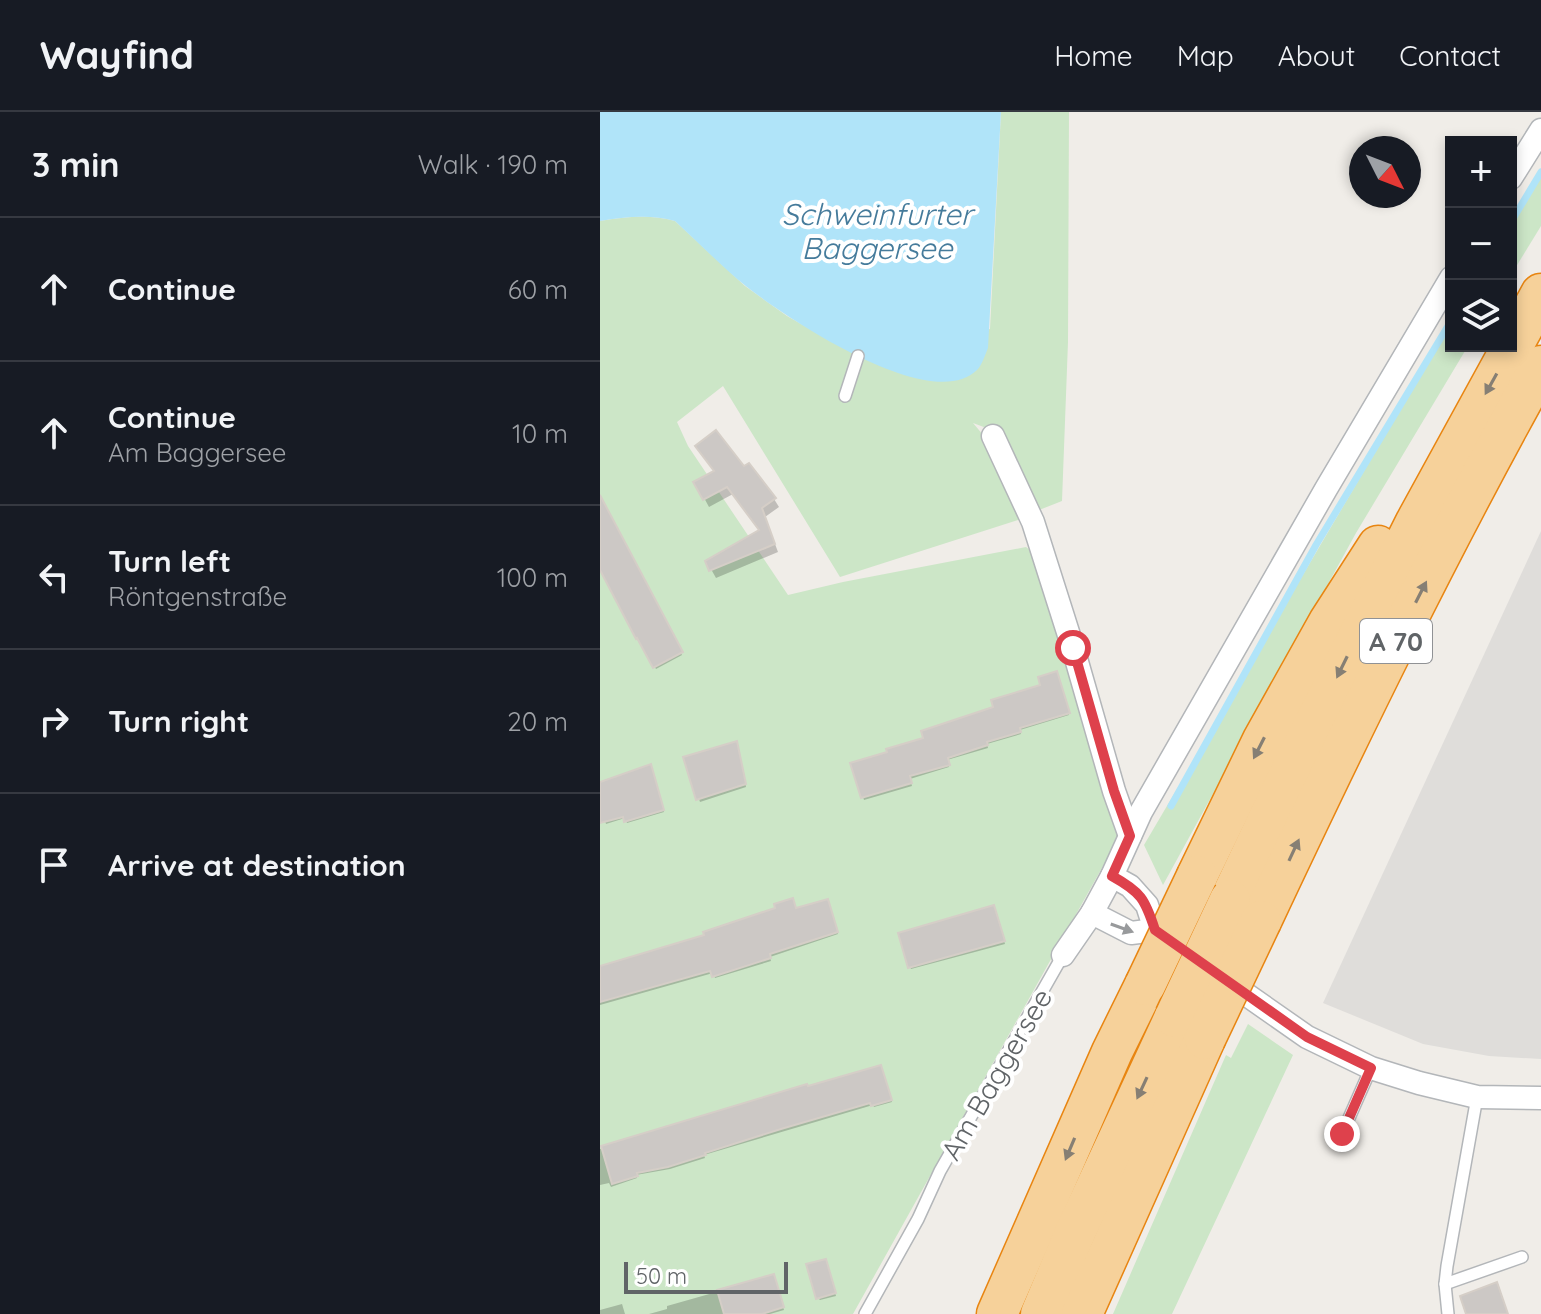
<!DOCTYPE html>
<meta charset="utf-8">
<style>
:root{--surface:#171b24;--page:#242831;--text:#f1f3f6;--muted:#9ea1a6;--line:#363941}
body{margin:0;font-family:Quicksand,sans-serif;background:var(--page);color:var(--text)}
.controls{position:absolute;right:24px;top:24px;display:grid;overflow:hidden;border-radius:0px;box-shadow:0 4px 12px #0003}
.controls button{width:72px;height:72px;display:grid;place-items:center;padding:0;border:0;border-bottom:2px solid var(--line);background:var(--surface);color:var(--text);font:40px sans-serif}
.compass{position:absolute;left:749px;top:24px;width:72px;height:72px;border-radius:50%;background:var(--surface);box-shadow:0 4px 12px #0003;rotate:132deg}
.scale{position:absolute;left:24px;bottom:20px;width:164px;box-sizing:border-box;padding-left:8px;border:4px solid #606467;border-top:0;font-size:22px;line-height:28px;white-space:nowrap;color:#606467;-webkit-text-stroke:6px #fff;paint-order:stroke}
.stop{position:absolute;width:24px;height:24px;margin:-18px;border:6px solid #de414c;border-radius:50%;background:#fff}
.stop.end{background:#de414c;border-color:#fff;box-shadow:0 2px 8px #0008}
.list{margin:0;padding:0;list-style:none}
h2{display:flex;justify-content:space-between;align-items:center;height:104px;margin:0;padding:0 32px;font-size:34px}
h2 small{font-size:26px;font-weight:400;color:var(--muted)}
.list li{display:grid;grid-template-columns:52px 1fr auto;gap:24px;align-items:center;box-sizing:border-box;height:144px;padding:0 32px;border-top:2px solid var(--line)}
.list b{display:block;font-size:30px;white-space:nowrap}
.list p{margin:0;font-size:26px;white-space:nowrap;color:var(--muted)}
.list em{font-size:26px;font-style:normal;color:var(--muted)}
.icon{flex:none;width:44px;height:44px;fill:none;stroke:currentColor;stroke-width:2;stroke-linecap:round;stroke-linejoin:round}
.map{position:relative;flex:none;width:941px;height:1202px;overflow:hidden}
header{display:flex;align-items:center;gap:48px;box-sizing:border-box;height:112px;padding:0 40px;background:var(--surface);border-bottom:2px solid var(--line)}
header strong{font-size:38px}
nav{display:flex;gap:44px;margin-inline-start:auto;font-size:28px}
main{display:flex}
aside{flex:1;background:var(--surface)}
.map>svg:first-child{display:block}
.industrial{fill:#dfddda}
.green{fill:#cce6c7}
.water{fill:#b0e4f9}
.shadow{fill:#0003}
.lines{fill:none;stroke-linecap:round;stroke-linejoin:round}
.stream{stroke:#b0e4f9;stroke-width:7}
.building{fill:#ccc8c5;stroke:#d5cec7;stroke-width:2}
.service-casing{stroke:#b3b6b9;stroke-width:14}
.minor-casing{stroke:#b3b6b9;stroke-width:25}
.motorway-casing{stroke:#e88511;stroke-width:43}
.service{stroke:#fff;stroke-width:11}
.minor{stroke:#fff;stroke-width:22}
.motorway{stroke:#f6d19a;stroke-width:40}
.motorway-bridge-casing{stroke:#e88511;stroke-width:43;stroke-linecap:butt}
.motorway-bridge{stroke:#f6d19a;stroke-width:40}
.oneway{fill:#867f74}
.oneway2{fill:#989a9c}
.route{stroke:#de414c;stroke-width:10}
.labels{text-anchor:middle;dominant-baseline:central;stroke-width:8;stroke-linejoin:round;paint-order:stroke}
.shield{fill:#fff;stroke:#909295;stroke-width:2}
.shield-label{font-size:26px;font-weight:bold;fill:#606467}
.street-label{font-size:28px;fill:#606467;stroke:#fff}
.water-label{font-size:30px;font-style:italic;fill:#457b9b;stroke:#fff}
</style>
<header>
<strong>Wayfind</strong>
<nav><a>Home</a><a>Map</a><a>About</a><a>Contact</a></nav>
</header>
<main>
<aside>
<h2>3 min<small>Walk · 190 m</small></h2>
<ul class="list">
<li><svg class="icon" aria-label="ahead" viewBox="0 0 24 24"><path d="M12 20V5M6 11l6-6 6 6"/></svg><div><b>Continue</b></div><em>60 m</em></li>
<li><svg class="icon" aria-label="ahead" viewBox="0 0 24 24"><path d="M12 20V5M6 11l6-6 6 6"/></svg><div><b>Continue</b><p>Am Baggersee</p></div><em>10 m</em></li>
<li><svg class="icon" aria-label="left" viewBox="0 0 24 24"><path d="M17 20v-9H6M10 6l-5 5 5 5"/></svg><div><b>Turn left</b><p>Röntgenstraße</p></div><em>100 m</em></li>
<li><svg class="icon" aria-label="right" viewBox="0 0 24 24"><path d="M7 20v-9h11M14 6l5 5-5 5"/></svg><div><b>Turn right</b></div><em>20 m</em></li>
<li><svg class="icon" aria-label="arrive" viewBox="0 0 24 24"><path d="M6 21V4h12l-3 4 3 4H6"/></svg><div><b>Arrive at destination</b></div></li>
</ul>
</aside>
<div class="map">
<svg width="941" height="1202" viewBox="0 0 941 1202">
<rect width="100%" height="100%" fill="#f0ede8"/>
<path class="industrial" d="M 941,419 L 941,947 L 889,944 L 823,932 L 723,891 Z"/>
<g class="green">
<path d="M 401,0 L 469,0 L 468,230 L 462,389 L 429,402 L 405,323 L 373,311 L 395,337 L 421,405 L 418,408 L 240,465 L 123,274 L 77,310 L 88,334 L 188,483 L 243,470 L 426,435 L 441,447 L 522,720 L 253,1202 L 0,1202 L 0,109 C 25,105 50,102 75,109 L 145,174 L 187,204 L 258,244 L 390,217 Z"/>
<path d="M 941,57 L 941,114 L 911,163 L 911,108 Z"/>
<path d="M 851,211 L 851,234 L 868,234 L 756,421 L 563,773 L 544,733 Z"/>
<path d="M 648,912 L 693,943 L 572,1202 L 513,1202 L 626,943 L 631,946 Z"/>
</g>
<path class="water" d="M 0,0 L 401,0 L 388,236 C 385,243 382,253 377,258 C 331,303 187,206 147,175 C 122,155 99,131 75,109 C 50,102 25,105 0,109 Z"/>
<g class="shadow">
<path d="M 144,357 L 174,387 L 179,395 L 165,405 L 178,440 L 116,466 L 107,450 L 161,419 L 133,382 L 109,395 L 96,371 Z"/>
<path d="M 0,388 L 82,543 L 56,557 L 0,456 Z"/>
<path d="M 457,564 L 469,603 L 420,618 L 421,622 L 387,632 L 388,636 L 347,648 L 349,655 L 310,667 L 312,674 L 264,688 L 253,653 L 326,627 L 443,574 Z"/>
<path d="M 137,633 L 146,675 L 100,690 L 86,646 Z"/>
<path d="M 51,657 L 64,700 L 27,711 L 25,706 L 6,712 L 0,692 L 0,672 Z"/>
<path d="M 229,791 L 238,822 L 170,845 L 171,849 L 115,866 L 113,861 L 0,893 L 0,856 L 196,799 Z"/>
<path d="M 395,798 L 405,832 L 311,857 L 310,855 Z"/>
<path d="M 282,958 L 292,990 L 274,995 L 273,993 L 104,1043 L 105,1046 L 70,1057 L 36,1063 L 37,1066 L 11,1075 L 9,1071 L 0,1073 L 0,1037 L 207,976 Z"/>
<path d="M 226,1152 L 236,1184 L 220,1188 L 218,1186 Z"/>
<path d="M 173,1164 L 184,1198 L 170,1202 L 49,1202 L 67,1197 L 67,1194 Z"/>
<path d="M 22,1192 L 25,1202 L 0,1202 L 0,1198 Z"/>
</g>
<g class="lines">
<g class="stream">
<path d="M 911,110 L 941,60"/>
<path d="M 571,694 L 716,433 L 851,209"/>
</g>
</g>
<g class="building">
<path d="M 116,318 L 144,354 L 149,351 L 176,386 L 162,396 L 175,432 L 109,459 L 105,449 L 159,418 L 127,375 L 103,388 L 93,370 L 114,359 L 95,334 Z"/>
<path d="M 0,383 L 83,540 L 53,556 L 37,526 L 36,527 L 0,458 Z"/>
<path d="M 457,559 L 470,601 L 420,616 L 421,620 L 387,630 L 388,633 L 348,646 L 350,653 L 310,664 L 312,671 L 261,686 L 250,651 L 287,640 L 286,637 L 323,626 L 321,619 L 393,595 L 391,588 L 440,573 L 438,565 Z"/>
<path d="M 137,629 L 146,672 L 96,688 L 83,645 Z"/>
<path d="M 51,652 L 64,698 L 24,710 L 23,705 L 0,711 L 0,670 Z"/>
<path d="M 193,786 L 196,796 L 228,787 L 238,820 L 170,842 L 171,846 L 112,865 L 110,859 L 0,890 L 0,854 L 104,823 L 103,820 L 175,796 L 174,792 Z"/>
<path d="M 394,793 L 405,829 L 308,856 L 298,821 Z"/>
<path d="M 281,953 L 292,988 L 271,994 L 270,991 L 181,1017 L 105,1041 L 106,1043 L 68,1055 L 37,1061 L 38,1064 L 12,1072 L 1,1034 L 207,972 L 208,974 Z"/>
<path d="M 226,1147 L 236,1181 L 216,1187 L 206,1152 Z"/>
<path d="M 174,1162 L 184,1195 L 162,1202 L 124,1202 L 117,1178 Z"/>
<path d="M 897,1170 L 908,1202 L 866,1202 L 860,1184 Z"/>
</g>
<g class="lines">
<g class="service-casing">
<g id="service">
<path d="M 245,284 L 258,244"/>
<path d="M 742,1022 L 771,956"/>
<path d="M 845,1172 L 922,1145"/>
<path d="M 265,1202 L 318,1107 L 340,1059 L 463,843"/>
<path d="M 848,1202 L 845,1172 L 847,1154 L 877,985"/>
</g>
</g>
<g class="minor-casing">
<g id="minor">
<path d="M 911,66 L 941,18"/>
<path d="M 393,324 L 433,410 L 473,536 L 514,679 L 530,724"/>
<path d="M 512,764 L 530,774 L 547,793 L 555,818 L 573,831"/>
<path d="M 492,801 L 531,821 L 555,818"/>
<path d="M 463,843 L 492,801 L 512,764 L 541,700 L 726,377 L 851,166"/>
<path d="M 624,867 L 707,925 L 771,956 L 819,971 L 877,985 L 941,986"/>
</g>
</g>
<g class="motorway-casing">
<g id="motorway">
<path d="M 597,764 L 663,628 L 729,510 L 778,434"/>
<path d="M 630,788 L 693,655 L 816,410 L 941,182"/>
<path d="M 661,809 C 749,622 840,435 941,254"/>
<path d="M 397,1202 L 512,940 L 545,873"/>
<path d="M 441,1202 L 475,1121 L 575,905"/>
<path d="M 482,1202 L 605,927"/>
</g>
</g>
<use href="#service" class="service"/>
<use href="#minor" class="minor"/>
<use href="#motorway" class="motorway"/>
<g class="motorway-bridge-casing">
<g id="motorway-bridge">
<path d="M 545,873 L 597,764"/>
<path d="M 575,905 L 630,788"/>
<path d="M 605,927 L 661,809"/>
</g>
</g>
<use href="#motorway-bridge" class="motorway-bridge"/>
</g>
<defs><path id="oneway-solid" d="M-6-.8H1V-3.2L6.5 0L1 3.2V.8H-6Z" transform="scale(2)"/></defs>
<g class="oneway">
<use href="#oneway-solid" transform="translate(891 272) rotate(119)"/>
<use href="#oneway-solid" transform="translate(821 480) rotate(-63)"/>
<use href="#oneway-solid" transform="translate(742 555) rotate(116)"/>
<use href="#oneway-solid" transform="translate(659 636) rotate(117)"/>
<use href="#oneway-solid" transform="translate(694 738) rotate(-65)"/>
<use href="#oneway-solid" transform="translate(542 976) rotate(115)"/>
<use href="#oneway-solid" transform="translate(470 1037) rotate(113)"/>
</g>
<use class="oneway2" href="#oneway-solid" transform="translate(522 816) rotate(20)"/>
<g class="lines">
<path class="route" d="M 473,536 L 514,679 L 530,724 L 512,764 C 541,780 545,787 555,818 L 707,925 L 771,956 L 742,1022"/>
</g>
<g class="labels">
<rect class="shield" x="760" y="507" width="72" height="44" rx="6"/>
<g class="shield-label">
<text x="796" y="529">A 70</text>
</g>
<g class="street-label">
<text transform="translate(396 962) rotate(-60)">Am Baggersee</text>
</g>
<g class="water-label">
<text x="277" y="102">Schweinfurter<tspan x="277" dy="34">Baggersee</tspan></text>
</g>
</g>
</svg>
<div class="controls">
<button>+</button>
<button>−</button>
<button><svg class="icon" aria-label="layers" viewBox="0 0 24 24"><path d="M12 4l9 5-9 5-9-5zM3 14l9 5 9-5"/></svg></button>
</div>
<svg class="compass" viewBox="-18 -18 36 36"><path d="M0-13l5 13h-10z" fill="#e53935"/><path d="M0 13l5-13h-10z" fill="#9ea1a6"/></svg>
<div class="scale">50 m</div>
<div class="stop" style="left:473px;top:536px"></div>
<div class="stop end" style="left:742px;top:1022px"></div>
</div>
</main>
